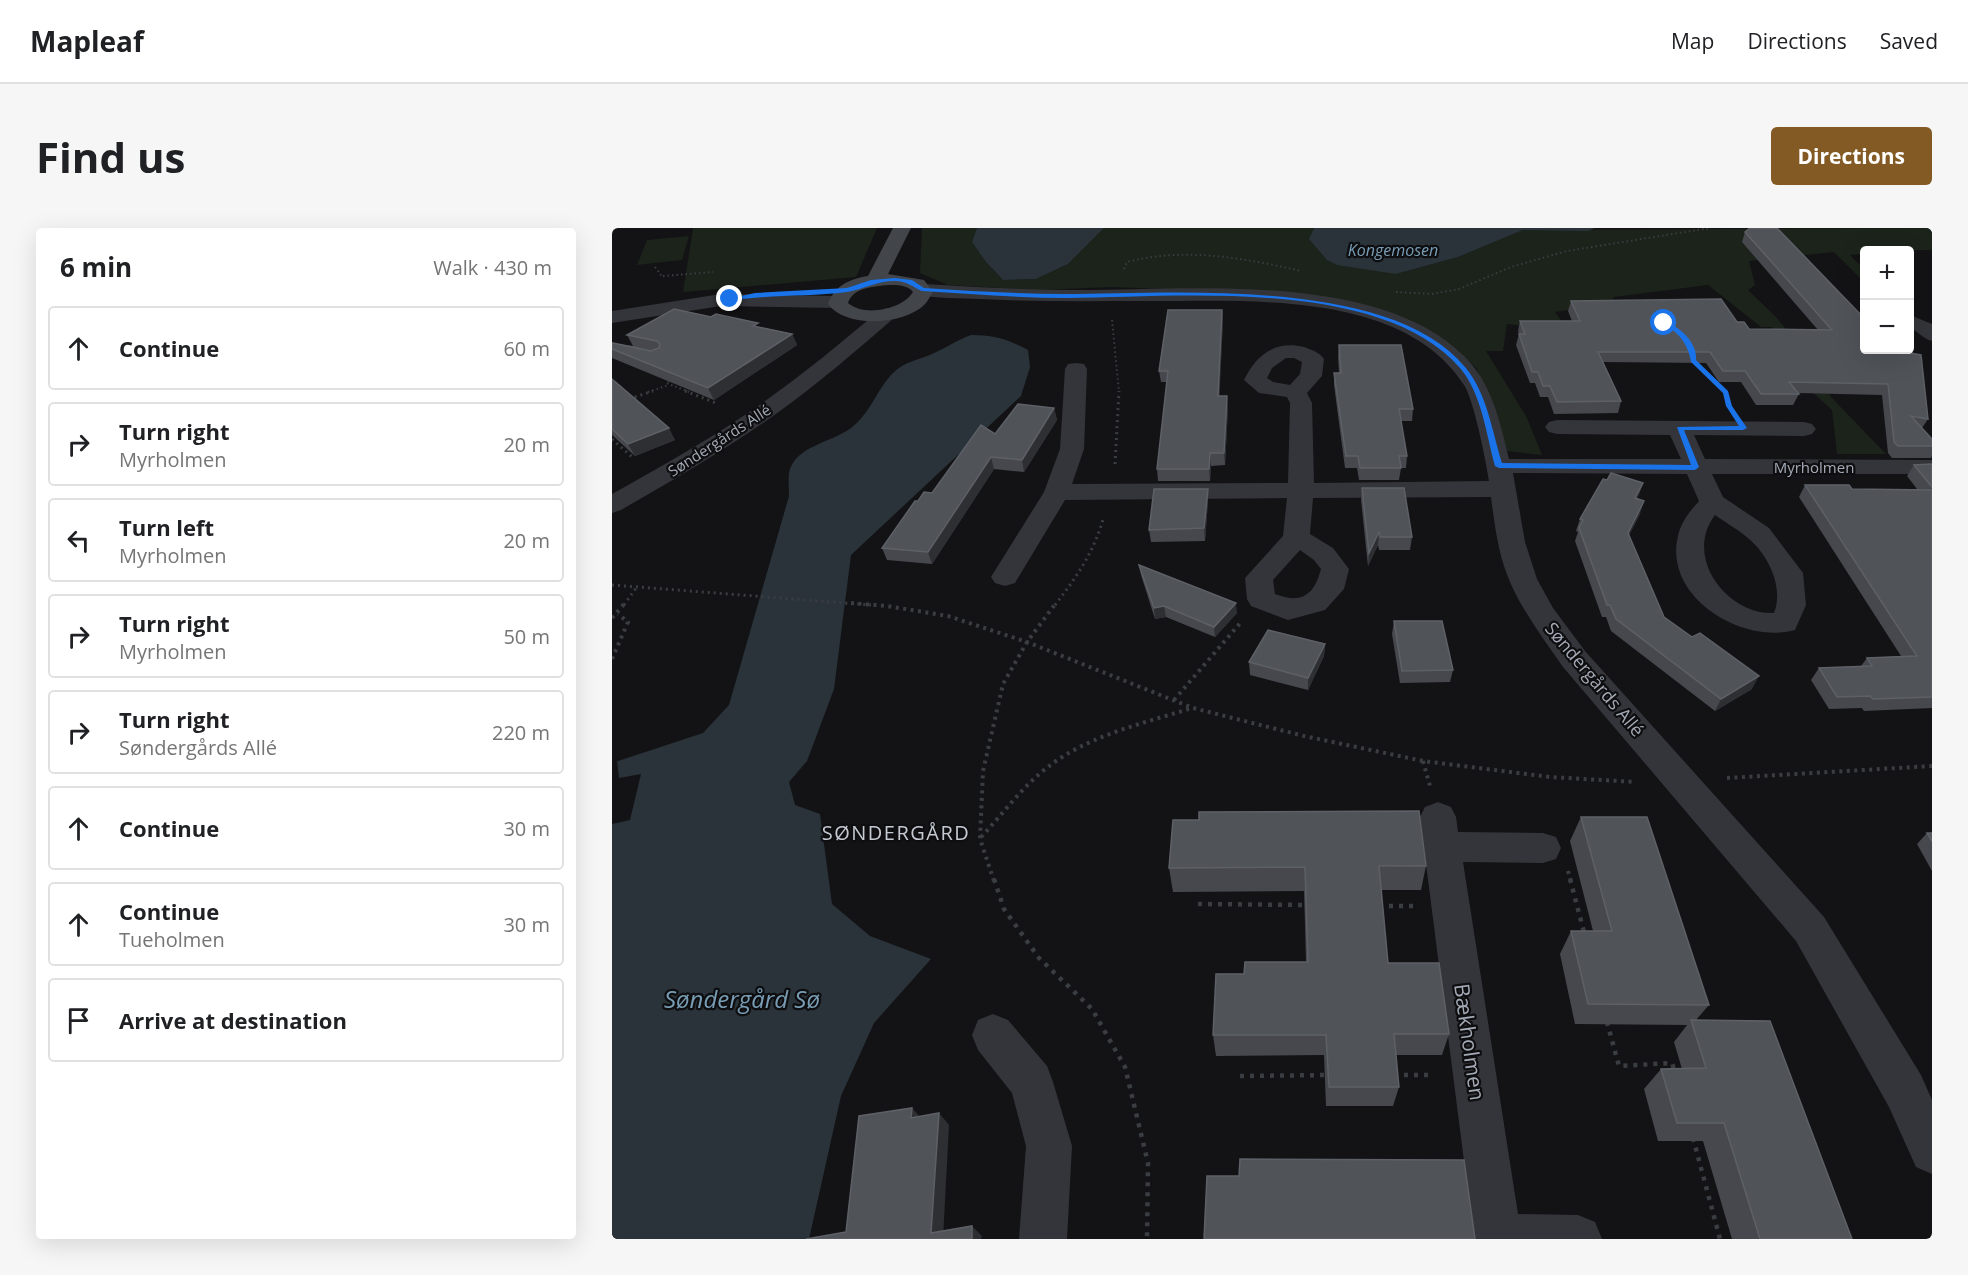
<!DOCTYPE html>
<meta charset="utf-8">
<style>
:root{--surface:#fff;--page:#f6f6f6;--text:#202124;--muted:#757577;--line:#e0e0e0;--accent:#835a24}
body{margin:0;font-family:"Open Sans",sans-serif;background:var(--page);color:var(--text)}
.controls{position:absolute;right:18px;top:18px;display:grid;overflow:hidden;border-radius:6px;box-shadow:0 6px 24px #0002}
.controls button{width:54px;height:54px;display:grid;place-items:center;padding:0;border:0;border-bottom:2px solid var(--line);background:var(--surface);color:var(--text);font:30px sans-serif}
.stop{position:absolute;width:18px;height:18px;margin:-14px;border:4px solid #1a73e8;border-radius:50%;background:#fff}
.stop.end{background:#1a73e8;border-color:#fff;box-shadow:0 2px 6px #0008}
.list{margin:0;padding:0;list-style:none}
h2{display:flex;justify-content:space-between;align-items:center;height:78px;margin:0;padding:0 24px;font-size:26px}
h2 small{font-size:20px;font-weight:400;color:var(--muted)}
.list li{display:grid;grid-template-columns:39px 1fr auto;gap:18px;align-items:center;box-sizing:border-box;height:84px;margin:0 12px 12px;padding:0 12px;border:2px solid var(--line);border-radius:6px}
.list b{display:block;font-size:22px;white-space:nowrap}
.list p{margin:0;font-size:20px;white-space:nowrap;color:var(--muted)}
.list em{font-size:20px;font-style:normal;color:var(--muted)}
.icon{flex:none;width:33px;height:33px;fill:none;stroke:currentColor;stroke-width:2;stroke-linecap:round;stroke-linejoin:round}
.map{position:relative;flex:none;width:1320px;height:1011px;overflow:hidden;border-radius:6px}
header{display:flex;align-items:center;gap:36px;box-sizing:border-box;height:84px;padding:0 30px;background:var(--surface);border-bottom:2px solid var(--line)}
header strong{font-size:28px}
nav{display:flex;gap:33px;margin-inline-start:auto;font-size:21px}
.intro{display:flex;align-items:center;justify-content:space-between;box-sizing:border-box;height:144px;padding:0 36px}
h1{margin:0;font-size:42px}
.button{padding:15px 27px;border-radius:6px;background:var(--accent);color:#fff;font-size:21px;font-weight:700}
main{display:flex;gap:36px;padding:0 36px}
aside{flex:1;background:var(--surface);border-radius:6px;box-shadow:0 6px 24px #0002}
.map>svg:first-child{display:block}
.green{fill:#1b231b}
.water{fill:#293339}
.pier{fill:#131315}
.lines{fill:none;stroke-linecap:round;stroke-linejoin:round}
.path-far3{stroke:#3a3d41;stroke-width:2;stroke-dasharray:1.5 3;stroke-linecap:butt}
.path-far2{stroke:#3a3d41;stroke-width:3;stroke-dasharray:2 4;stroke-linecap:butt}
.path-far1{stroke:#3a3d41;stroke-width:4;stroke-dasharray:3 4.5;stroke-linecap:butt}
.path{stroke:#3a3d41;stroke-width:4.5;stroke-dasharray:4 6;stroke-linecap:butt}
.street{fill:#34353a;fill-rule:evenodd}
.secondary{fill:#42454a;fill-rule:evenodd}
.wall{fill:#46484d}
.shaded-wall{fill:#2d2f32}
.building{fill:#505358;stroke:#5d6167;stroke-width:1.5}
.route{fill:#1a73e8}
.labels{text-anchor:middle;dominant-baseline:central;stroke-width:4.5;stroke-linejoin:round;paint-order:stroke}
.far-street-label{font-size:15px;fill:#a4abb6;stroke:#0e0e10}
.far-water-label{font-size:16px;font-style:italic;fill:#789db4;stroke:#0e0e10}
.street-label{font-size:18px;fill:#a4abb6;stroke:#0e0e10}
.neighbourhood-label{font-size:20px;letter-spacing:1.5px;fill:#c5cad2;stroke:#0e0e10}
.near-street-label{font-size:21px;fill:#a4abb6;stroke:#0e0e10}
.near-water-label{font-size:24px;font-style:italic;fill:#789db4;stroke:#0e0e10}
</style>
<header>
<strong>Mapleaf</strong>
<nav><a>Map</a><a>Directions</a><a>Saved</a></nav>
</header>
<div class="intro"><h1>Find us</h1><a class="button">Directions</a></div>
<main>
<aside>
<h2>6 min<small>Walk · 430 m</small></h2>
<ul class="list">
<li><svg class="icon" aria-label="ahead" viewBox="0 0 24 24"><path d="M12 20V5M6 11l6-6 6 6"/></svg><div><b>Continue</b></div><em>60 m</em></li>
<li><svg class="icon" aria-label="right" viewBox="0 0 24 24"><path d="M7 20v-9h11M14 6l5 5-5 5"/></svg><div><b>Turn right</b><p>Myrholmen</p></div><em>20 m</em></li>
<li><svg class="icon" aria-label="left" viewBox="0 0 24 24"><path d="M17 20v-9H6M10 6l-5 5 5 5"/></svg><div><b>Turn left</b><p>Myrholmen</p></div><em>20 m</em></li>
<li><svg class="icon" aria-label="right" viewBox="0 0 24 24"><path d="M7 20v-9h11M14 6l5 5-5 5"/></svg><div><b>Turn right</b><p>Myrholmen</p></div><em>50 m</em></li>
<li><svg class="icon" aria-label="right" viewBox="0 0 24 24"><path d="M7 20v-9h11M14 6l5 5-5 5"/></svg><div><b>Turn right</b><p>Søndergårds Allé</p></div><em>220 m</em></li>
<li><svg class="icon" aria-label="ahead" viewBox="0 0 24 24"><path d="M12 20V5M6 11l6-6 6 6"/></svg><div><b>Continue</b></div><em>30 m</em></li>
<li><svg class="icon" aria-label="ahead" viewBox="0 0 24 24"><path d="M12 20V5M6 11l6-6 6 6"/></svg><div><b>Continue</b><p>Tueholmen</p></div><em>30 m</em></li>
<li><svg class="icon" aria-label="arrive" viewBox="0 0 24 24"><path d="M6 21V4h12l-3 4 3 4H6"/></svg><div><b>Arrive at destination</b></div></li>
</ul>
</aside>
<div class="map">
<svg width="1320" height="1011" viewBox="0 0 1320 1011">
<rect width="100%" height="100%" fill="#131315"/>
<g class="green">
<path d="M 81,0 L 265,0 L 244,49 L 71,64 Z"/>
<path d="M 310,0 L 365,0 L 361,14 L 374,34 L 391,52 L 424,51 L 456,36 L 492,0 L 702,0 L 698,11 L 784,46 L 846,29 L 911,2 L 1320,0 L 1320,22 L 1252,22 L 1252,26 L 1238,27 L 1252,41 L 1252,54 L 1222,24 L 1137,33 L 1143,57 L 1136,62 L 1164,89 L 1194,125 L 1219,169 L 1274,226 L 1225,226 L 1220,182 L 1174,140 L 1160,99 L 1149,99 L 1096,57 L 1002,69 L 998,76 L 943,84 L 957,103 L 895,96 L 891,123 L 874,123 L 915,190 L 930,227 L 895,223 L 865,141 L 836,115 L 780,88 L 644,64 L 498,59 L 428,62 L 336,57 L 308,45 Z"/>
<path d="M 77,8 L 70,32 L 25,37 L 35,12 Z"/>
</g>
<g class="water">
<path d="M 365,0 L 492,0 L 456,36 L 424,51 L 391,52 L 374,34 L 360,14 Z"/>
<path d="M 702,0 L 983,0 L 976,3 L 911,2 L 846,29 L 784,46 L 725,37 L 715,32 L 697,11 Z"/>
<path d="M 359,107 C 381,107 396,111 416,122 L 418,139 L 409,168 L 239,327 L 222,461 L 195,533 L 177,554 L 183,577 L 208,586 L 220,676 L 258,708 L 319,731 L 262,795 L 229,868 L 197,1011 L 0,1011 L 0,535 L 91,505 L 117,477 L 177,268 C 177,260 176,252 177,245 C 182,218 221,214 239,200 C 258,186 265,161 281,145 C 293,133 307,132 322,125 C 334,120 345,112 359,107 Z"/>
</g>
<path class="pier" d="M 5,533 L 7,550 L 29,546 L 18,592 L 0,596 L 0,535 Z"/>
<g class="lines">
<g class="path-far3">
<path d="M 43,39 L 51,50"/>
<path d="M 512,41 L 515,34 C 572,19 633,30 689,43"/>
<path d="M 51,48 L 101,44"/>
<path d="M 784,64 L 820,66 L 847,61 L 899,39 L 955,23 L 1098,0"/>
<path d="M 500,92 L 507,164"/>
<path d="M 1082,133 L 1113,164"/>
<path d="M 57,151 L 59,152 L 54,155 L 77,164"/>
<path d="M 36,164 L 57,157"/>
</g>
<g class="path-far2">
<path d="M 73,163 L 104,175"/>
<path d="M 1112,163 L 1116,175"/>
<path d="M 17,171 L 41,163"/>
<path d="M 0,211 L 20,229"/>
<path d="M 503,236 L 507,163"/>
<path d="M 0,357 L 259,377"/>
<path d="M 12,377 L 24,360"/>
<path d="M 443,377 C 464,350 482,324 491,291"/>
</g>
<g class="path-far1">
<path d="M 239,375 L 275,378 L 336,388 L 415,414 L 581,480 L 692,508 L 811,533 L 938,549 L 1024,554"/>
<path d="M 0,390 L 13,375"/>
<path d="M 0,431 L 16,394 L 6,386"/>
<path d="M 562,472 L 630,393"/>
<path d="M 811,533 L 818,558"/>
<path d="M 1115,550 L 1320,538"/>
<path d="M 369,609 C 388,589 405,566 425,548 C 468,509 526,497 580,480"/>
<path d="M 956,643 L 959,653"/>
<path d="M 382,653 L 368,611 L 371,543 L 391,456 L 415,414 L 444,375"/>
</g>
<g class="path">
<path d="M 382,651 L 392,681 L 427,730 L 480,781 L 513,839 L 536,935 L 535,1011"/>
<path d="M 958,651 L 973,708"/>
<path d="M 586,676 L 696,677"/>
<path d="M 767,678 L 801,678"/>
<path d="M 995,794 L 1007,838 L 1060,835 L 1063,845"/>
<path d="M 782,847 L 822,847"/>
<path d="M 628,848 L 717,847"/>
<path d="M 1081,910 L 1108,1011"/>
</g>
<g class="street">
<path d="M 311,56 C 363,59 414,62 466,62 C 578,62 766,43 852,128 C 880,155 888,194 897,231 L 1069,231 L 1058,207 L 945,206 L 937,204 L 933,199 L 937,194 L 945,192 L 1192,194 L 1200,196 L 1204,201 L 1200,206 L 1192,208 L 1082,207 L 1093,231 L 1320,232 L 1320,246 L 1100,246 L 1111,269 L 1157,300 L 1191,345 L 1194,377 L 1183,402 C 1130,417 1051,369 1066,308 C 1069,294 1078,283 1087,273 L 1075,246 L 901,245 L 913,314 L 925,351 L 941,380 L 973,423 L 1212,689 L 1309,847 L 1320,872 L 1320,946 L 1304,939 L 1277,879 L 1184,713 L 951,439 C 929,407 904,375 892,338 C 885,316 882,292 879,269 L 701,270 L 698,306 L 721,320 L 737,341 L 732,361 L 713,382 L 676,392 L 639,378 L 635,371 L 633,350 L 671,308 L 675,270 L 453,272 L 403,355 L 393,358 L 383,355 L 379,349 L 432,264 L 448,221 L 453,141 L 456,136 L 464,135 L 472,136 L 475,141 L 472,221 L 460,256 L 676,255 L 678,175 L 675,169 L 647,165 L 632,152 C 644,127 663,112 692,119 C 700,122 707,124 712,131 L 710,148 L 695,165 L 700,175 L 702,255 L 877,253 C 874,234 862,172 852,157 C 792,63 638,73 540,73 C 483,73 425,74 368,71 C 347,70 324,71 304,66 L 301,62 L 304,58 ZM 674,130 L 682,130 L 690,134 L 688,146 L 678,157 L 661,154 L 655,150 L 660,140 ZM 1103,287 C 1114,295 1127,302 1137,311 C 1157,328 1172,360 1162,385 C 1115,387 1071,329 1103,287 ZM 688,322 L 702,332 L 709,341 C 702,368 689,376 663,366 L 661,352 Z"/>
<path d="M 109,66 L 226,68 L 233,70 L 236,74 L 233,78 L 226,80 L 109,78 L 0,95 L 0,83 Z"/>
<path d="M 275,80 L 282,82 L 285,86 L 282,90 C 245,122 208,154 168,183 C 117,220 63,251 9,282 L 0,285 L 0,266 C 52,237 104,208 153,173 C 193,145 231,113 268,82 Z"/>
<path d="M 1298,87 L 1320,96 L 1320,113 C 1311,111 1306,103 1298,100 Z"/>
<path d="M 826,574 L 839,579 L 844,589 L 846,604 L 931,605 L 944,609 L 949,620 L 944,631 L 931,635 L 851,634 L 906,986 L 966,987 L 983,994 L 990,1011 L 862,1011 L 808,589 L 813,579 Z"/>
<path d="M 381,786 L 396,792 L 435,838 L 441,854 L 460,918 L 455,1011 L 407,1011 L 414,918 L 400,865 L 366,822 L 360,807 L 366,792 Z"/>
</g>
<path class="secondary" d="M 281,0 L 299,0 L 276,46 L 312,52 L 321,64 C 318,68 316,73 313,76 C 293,97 234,101 216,76 C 223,57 238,51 256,48 ZM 267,58 C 278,57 294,55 301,64 C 290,82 252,89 236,75 C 241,61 255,60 267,58 Z"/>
</g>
<g class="wall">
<path d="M 1133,4 L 1316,191 L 1310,200 L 1320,211 L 1320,228 L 1319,230 L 1280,230 L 1276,225 L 1270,167 L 1186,165 L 1187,166 L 1181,177 L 1144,177 L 1129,154 L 1107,154 L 1094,135 L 991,134 L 1009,173 L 1006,185 L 942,186 L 936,169 L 928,169 L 923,155 L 918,155 L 904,117 L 907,106 L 906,103 L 908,93 L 960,93 L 956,83 L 959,73 L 1125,94 L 1137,101 L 1206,102 L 1130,14 Z"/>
<path d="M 610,82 L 611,93 L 607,168 L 616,180 L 613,237 L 599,238 L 598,253 L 546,253 L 545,241 L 555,154 L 549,154 L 547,143 Z"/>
<path d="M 148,99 L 180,106 L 185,117 L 102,172 L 0,130 L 0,115 L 21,118 L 15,107 Z"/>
<path d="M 727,117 L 801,181 L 800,193 L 789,193 L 795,228 L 794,240 L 789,240 L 787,252 L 747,252 L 745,240 L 733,240 L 722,157 L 722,145 L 727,145 L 726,129 Z"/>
<path d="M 0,151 L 63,212 L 23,228 L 0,207 Z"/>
<path d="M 442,180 L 445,192 L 412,244 L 382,241 L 320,336 L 275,332 L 270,320 L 306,273 L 320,265 L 383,206 Z"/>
<path d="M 1320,236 L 1320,480 L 1252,483 L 1250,480 L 1217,481 L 1199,452 L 1207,440 L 1249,438 L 1255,430 L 1289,428 L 1187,269 L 1193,257 L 1240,261 L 1305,261 L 1295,248 L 1302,237 Z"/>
<path d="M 1031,255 L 1025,271 L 1028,286 L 1017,307 L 1052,389 L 1140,461 L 1103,483 L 999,403 L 994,389 L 990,389 L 963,313 L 966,304 L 964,303 L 968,291 Z"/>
<path d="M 750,260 L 800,309 L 798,322 L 767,322 L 766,317 L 756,338 L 749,272 Z"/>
<path d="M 596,261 L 596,273 L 593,313 L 539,314 L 537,302 Z"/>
<path d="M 527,337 L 625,385 L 603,409 L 554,389 L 543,391 L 529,347 Z"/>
<path d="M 782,393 L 841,442 L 838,454 L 788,455 L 780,406 Z"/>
<path d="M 713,416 L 712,428 L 696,462 L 638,447 L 637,434 Z"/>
<path d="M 969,589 L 1097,777 L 1084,792 L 1240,1011 L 1120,1011 L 1091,913 L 1046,913 L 1032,861 L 1049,841 L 1070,841 L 1062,814 L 1075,797 L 963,796 L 948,726 L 959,703 L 981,703 L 958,613 Z"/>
<path d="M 1315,605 L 1320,605 L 1320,643 L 1305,616 Z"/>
<path d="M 814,638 L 809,662 L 769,662 L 776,735 L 837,806 L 830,827 L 784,827 L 787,859 L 781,878 L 714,878 L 712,827 L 604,828 L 601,807 L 632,746 L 694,734 L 692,663 L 561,664 L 557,640 Z"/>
</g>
<g class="shaded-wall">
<path d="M 610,82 L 611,93 L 607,180 L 606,168 Z"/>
<path d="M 180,106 L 185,117 L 102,172 L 96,160 Z"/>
<path d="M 615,168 L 616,180 L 613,237 L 612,225 Z"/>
<path d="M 442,180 L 445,192 L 412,244 L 410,232 Z"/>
<path d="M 57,200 L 63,212 L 23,228 L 16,216 Z"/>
<path d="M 598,225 L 599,238 L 598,253 L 597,241 Z"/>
<path d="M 379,229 L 382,241 L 320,336 L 316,324 Z"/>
<path d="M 1031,255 L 1027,267 L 1018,283 L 1023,270 Z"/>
<path d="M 596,261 L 596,273 L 593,313 L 592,300 Z"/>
<path d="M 1032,273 L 1028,286 L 1012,317 L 1016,305 Z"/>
<path d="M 767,304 L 766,317 L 756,338 L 757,325 Z"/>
<path d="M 624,375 L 625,385 L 603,409 L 602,399 Z"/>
<path d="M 552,378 L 554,389 L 543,391 L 542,380 Z"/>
<path d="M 713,416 L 712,428 L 696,462 L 696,450 Z"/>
<path d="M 1147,448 L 1140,461 L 1103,483 L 1109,471 Z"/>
<path d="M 300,880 L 311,892 L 299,890 Z"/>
<path d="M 327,885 L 337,897 L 331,1011 L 319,1005 Z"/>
<path d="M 360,998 L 370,1008 L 369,1011 L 360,1011 Z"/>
</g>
<g class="building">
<path d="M 1138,0 L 1165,0 L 1252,90 L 1252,122 L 1282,122 L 1309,127 L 1316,191 L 1299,188 L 1320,211 L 1320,218 L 1286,218 L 1282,214 L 1276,156 L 1177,154 L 1187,166 L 1149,166 L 1133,143 L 1111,143 L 1098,124 L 986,124 L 1009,173 L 945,174 L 938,158 L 931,158 L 926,144 L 920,144 L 907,106 L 913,106 L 908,93 L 968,93 L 959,73 L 1109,71 L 1125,94 L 1132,94 L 1137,101 L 1220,102 L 1133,4 Z"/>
<path d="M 62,81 L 99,89 L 104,86 L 146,95 L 141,98 L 180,106 L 96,160 L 0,121 L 0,115 L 1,115 L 39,123 L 47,120 L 48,116 L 45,113 L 15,107 Z"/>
<path d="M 556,82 L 610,82 L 606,168 L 615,168 L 612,225 L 598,225 L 597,241 L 545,241 L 556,143 L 547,143 Z"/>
<path d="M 727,117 L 789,117 L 801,181 L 787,181 L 795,228 L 787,228 L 789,240 L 748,240 L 746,228 L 734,228 L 722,145 L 729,145 Z"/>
<path d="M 0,151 L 57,200 L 16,216 L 0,201 Z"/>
<path d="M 406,176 L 442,180 L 410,232 L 379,229 L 316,324 L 270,320 L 303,273 L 306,273 L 312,264 L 320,265 L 369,197 L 383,206 Z"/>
<path d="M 1320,236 L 1320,259 L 1302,237 Z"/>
<path d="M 999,245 L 1031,255 L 1023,270 L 1032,273 L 1016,305 L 1052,389 L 1080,409 L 1088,405 L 1147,448 L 1109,471 L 1004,391 L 998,377 L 995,377 L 967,300 L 971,292 L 968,291 L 991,251 L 995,252 Z"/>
<path d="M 1193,257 L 1237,257 L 1240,261 L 1320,262 L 1320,469 L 1261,471 L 1258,468 L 1225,469 L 1207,440 L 1260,438 L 1255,430 L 1305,428 Z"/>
<path d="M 750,260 L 792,260 L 800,309 L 768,309 L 767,304 L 757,325 Z"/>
<path d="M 542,261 L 596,261 L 592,300 L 537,302 Z"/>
<path d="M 527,337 L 624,375 L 602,399 L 552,378 L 542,380 Z"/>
<path d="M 782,393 L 830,393 L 841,442 L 790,443 Z"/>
<path d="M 656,402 L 713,416 L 696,450 L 637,434 Z"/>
<path d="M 807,583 L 814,638 L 767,638 L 776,735 L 827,735 L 837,806 L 782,806 L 787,859 L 717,859 L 714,807 L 601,807 L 604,746 L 632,746 L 633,734 L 696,734 L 693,639 L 557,640 L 561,592 L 587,592 L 587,584 Z"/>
<path d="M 969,589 L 1035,589 L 1097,777 L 976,776 L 959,703 L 1000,703 Z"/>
<path d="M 1315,605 L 1320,605 L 1320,613 Z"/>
<path d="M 1079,792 L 1158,793 L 1240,1011 L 1148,1011 L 1112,895 L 1065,895 L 1049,841 L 1094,840 Z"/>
<path d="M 300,880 L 299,890 L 327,885 L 319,1005 L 360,998 L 360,1011 L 194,1011 L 234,1004 L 247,888 Z"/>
<path d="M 628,931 L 852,932 L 863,1011 L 592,1011 L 595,948 L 627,948 Z"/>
</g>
<path class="route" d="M 283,50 L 300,52 L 312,60 C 359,63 406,66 453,66 C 561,66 778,48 853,139 C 875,165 880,203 890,235 L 1079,237 L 1065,199 L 1127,198 L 1114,178 L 1111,165 L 1079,134 C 1077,118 1066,102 1050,96 L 1052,93 C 1067,98 1086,115 1084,132 L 1116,163 L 1120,178 L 1135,200 L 1131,202 L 1072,202 L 1087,239 L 1083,242 L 887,240 L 883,238 C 874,206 870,166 848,140 C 769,49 566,69 456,70 C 407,70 359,66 310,63 C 301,59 296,54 285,53 C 267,52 252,61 235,64 C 196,69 157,66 118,73 L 115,71 L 143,65 L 235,60 L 259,52 Z"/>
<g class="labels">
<g class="far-street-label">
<text transform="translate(107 212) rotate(-33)">Søndergårds Allé</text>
<text x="1202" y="239">Myrholmen</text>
</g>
<g class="far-water-label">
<text x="781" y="22">Kongemosen</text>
</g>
<g class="street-label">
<text transform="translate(983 451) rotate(50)">Søndergårds Allé</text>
</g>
<g class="neighbourhood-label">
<text x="284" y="604">SØNDERGÅRD</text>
</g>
<g class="near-street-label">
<text transform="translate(858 814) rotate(82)">Bækholmen</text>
</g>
<g class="near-water-label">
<text x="130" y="770">Søndergård Sø</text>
</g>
</g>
</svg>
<div class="controls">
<button>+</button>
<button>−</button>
</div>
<div class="stop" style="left:1052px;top:95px"></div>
<div class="stop end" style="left:118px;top:71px"></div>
</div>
</main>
